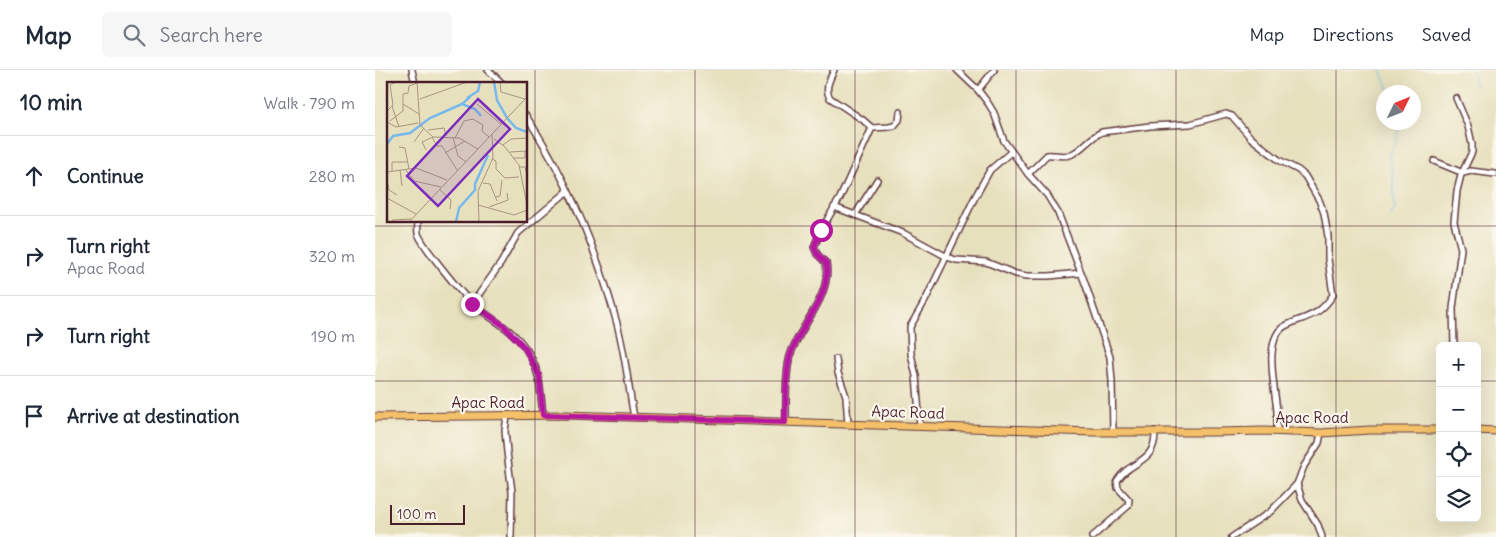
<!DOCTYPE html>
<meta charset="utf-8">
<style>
:root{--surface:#fff;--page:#f6f6f7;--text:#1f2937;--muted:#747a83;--line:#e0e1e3}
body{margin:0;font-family:Delius,sans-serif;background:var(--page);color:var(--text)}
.controls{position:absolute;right:15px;bottom:15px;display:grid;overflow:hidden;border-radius:8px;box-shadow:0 5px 20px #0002}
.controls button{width:45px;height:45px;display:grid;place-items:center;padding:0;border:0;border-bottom:1px solid var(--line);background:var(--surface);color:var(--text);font:25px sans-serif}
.compass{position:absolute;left:1001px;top:15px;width:45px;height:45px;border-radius:50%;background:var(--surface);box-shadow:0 5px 20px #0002;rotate:47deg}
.scale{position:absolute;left:15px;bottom:12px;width:75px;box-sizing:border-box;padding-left:5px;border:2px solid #4a1f2b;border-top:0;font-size:14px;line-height:18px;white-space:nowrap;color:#4a1f2b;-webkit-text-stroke:4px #fbf7ec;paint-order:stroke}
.stop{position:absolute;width:15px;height:15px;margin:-11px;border:4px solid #b5179e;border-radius:50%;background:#fff}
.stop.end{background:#b5179e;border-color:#fff;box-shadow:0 1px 5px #0008}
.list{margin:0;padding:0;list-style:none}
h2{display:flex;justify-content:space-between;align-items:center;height:65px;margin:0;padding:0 20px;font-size:21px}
h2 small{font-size:16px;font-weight:400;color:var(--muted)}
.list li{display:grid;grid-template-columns:32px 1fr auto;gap:15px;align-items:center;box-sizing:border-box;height:80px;padding:0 20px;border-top:1px solid var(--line)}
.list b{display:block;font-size:19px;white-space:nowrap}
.list p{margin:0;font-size:16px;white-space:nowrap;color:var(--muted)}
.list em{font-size:16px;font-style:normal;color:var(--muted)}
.icon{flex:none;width:28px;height:28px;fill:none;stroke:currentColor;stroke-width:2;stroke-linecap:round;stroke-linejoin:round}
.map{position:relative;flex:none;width:1121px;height:467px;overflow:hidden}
header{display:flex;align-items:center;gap:30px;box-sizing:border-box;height:70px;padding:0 25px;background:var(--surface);border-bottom:1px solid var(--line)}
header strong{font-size:24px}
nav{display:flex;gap:28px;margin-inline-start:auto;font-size:18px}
.search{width:350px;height:45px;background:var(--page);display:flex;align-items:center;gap:12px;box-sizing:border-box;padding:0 18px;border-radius:8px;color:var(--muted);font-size:19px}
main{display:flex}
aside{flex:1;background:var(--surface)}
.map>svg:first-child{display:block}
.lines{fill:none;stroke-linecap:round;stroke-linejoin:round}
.stream{stroke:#77b9ec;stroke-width:1}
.minor-casing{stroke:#623c41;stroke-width:8}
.major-casing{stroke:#623c41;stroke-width:9}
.minor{stroke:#fff;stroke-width:5}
.major{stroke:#f4c16b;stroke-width:7}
.route{stroke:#b5179e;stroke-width:6}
.grid{fill:none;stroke:#4a1f2b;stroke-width:1;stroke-opacity:0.55}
.labels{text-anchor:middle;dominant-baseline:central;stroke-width:4.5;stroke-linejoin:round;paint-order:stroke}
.street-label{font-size:15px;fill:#4a1f2b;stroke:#fbf7ec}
.inset-river{fill:none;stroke:#77b9ec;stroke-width:2.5}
.inset-road{fill:none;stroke:#a89383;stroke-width:1}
.view{fill:#7b2cbf;fill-opacity:0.15;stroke:#7b2cbf;stroke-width:2.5}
.inset-edge{fill:none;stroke:#4a1f2b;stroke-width:2.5}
</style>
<header>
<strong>Map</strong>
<div class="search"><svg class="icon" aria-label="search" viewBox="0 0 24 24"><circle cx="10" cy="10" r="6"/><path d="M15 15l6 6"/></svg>Search here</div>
<nav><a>Map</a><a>Directions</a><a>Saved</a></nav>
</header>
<main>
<aside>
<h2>10 min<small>Walk · 790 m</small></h2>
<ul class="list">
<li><svg class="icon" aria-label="ahead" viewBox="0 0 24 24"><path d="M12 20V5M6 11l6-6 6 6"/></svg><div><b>Continue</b></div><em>280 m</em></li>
<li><svg class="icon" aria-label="right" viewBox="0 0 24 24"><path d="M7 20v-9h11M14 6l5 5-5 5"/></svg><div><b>Turn right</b><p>Apac Road</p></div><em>320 m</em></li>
<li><svg class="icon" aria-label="right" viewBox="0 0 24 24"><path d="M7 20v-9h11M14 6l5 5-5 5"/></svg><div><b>Turn right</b></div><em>190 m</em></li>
<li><svg class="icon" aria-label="arrive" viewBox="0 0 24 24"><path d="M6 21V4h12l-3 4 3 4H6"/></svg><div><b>Arrive at destination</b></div></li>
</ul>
</aside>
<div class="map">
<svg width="1121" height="467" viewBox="0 0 1121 467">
<rect width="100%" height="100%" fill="#fbf7ec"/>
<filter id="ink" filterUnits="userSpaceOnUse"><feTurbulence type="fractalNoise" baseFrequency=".02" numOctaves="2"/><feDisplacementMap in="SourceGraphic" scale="10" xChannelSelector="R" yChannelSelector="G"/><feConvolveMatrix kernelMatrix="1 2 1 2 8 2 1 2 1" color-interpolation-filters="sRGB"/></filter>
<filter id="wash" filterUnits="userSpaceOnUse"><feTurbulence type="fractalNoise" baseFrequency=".0096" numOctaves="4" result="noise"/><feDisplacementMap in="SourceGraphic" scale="20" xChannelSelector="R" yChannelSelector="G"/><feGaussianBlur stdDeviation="1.12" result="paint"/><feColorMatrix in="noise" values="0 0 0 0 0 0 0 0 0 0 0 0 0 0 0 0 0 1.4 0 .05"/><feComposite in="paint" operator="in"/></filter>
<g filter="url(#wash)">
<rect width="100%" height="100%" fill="#e7e0bd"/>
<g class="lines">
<g class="stream">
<path d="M 1006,0 L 1015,22"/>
<path d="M 1098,0 L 1099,17"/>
<path d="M 1013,149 L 1020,139 L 1018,107 L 1014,86 L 1023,68 L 1024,52"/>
</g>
</g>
</g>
<g filter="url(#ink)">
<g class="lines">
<g class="minor-casing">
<g id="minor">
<path d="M 37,0 L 40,14"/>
<path d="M 113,0 L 128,14"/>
<path d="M 582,0 L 603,20 L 613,33 L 619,43 L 629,71 L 653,104 L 672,125 L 683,143 L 710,213 L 735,287 L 737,311 L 738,362"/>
<path d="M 603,20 L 619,0"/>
<path d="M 151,46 C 192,108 221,178 241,250 C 250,281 253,315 259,347"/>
<path d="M 497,58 L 514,57 L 519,56 L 524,50 L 525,42"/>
<path d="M 1059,91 L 1088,103 L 1096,101 L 1120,104"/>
<path d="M 653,104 L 672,85 C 680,84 690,88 697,84 C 708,79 715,67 727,62 L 775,56 L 815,54 L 851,44 L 857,46 L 876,68 L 904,90 L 923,100 L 930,106 L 944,130 L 949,143 L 953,166 L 953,189 L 958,225 C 943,247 934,245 912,255 C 886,266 901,322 902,342 C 902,348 902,355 902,361"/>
<path d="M 459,137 L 528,163 L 572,187 L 581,190 L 611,192 L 641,204 L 652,206 L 674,206 L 706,203"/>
<path d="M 480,145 L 502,110"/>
<path d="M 43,151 C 43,155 42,159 43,163 C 45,173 89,227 99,235 C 117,250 138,259 151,279 C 166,301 165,320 168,345"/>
<path d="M 97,234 L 126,193 L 143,163 L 193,121"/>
<path d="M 1079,276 L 1078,238 L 1086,179 L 1079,152 L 1082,121 L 1086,105 L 1097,82 L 1097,74 L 1093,56 L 1081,28"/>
<path d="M 461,289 L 463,303 L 471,326 L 473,354"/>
<path d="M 132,346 L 130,361 L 132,382 L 137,422 L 136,467"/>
<path d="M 411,352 C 411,333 410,304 415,286 C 424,255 457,228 451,193 L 442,184 L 439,177 L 446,160 L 465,128 L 497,58 L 488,50 L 455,28 C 449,19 455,9 459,0"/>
<path d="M 545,356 L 541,306 L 536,284 L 535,257 L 551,229 L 599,129 L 615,100 L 636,82"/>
<path d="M 922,414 L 927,430 L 943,455 L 947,467"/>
<path d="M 717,467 L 753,436 L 754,430 L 743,418 L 742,411 C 755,389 781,395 780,361"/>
<path d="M 857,467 L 895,442 L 922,414 L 929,396 L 944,373 L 946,363"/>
</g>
</g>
<g class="major-casing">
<g id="major">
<path d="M 0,347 L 190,345 L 718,362 L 842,362 L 888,361 L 946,363 L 995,360 L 1065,360"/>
<path d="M 1102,360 L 1121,361"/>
</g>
</g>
<use href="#minor" class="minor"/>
<use href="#major" class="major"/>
</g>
</g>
<g class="lines" filter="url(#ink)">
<path class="route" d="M 97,234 L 128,255 L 150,278 L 164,305 L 168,345 L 410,352 C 411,333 410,304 415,286 C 424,255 457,228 451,193 L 442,184 L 439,177 L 446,160"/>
</g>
<path class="grid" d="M 160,0 L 160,467M 320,0 L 320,467M 480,0 L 480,467M 641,0 L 641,467M 801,0 L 801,467M 961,0 L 961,467M 0,156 L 1121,156M 0,311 L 1065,311M 1102,311 L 1121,311"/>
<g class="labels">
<g class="street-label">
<text x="113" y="332">Apac Road</text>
<text transform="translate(533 342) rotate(2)">Apac Road</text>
<text x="937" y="347">Apac Road</text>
</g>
</g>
<g transform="translate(12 12)">
<rect width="140" height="140" fill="#e7e0bd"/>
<path class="inset-river" d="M 107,0 L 110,18 L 120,36 L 129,46 L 140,50M 83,15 L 75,22 L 88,27 L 94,34M 80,16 L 91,9 L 93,0M 0,62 L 6,54 L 23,51 L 43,36 L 75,22M 69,140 L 72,126 L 88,108 L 88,102 L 101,73"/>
<path class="inset-road" d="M 30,0 L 33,43 L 46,55 L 72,56 L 91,67M 113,0 L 114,10 L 138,17M 33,17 L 80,0M 16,22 L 32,32M 90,22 L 114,42M 5,24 L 12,45M 0,29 L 6,23 L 3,3 L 9,0M 3,39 L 16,29 L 16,12 L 21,11 L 22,4 L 30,1M 0,40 L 9,45 L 31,41M 41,48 L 57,46 L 59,54M 45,55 L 50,64 L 55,64 L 70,88M 66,56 L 71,74 L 79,80M 68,56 L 77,39 L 86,37 L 96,43 L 95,49 L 102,55M 107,57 L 117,64 L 132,83 L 140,123M 27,60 L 37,46M 116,63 L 124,57 L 140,56M 12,65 L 18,66 L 22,87M 39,68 L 35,60 L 46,55M 123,70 L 140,69M 58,71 L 78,59M 126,76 L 138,76 L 138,69M 105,77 L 109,79 L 109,87 L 118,96 L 132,95M 132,85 L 138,85 L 140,94M 18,87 L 27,99 L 54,105M 13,88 L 15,104M 5,89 L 5,80 L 21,80M 0,90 L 29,86 L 60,98M 0,98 L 2,108 L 10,113M 96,101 L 103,102 L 110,119M 52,107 L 64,118 L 63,127M 109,115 L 113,114 L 115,98M 0,116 L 29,132M 91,123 L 127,133 L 140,128M 102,125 L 121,118 L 120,111M 5,138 L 24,137M 22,140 L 140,15M 92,140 L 91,109 L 106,76 L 105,53"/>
<path class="view" d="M 91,17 L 123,47 L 51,124 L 20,94 Z"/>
<rect width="140" height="140" class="inset-edge"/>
</g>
</svg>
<div class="controls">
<button>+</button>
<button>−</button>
<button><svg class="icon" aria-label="locate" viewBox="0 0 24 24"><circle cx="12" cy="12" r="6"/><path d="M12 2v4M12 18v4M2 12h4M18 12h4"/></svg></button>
<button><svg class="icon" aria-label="layers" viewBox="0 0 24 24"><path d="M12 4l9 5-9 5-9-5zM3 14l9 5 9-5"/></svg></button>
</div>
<svg class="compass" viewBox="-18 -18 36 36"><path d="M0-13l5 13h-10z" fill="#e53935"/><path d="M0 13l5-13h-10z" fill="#747a83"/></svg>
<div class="scale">100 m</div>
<div class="stop" style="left:446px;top:160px"></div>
<div class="stop end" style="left:97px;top:234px"></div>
</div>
</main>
